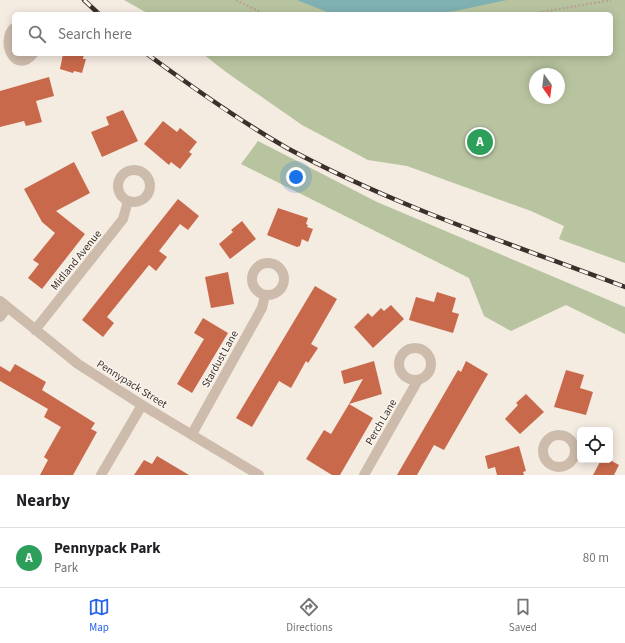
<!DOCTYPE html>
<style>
:root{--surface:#fff;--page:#f2f2f2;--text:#202124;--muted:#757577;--line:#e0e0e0;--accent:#2563eb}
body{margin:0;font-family:"Source Sans 3",sans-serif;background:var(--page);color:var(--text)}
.controls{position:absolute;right:12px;bottom:12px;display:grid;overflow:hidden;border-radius:6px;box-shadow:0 2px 10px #0003}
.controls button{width:36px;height:36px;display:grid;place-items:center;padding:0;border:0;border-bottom:1px solid var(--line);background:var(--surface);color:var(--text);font:20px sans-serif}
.compass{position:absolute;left:529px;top:68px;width:36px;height:36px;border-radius:50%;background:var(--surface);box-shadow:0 2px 10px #0003;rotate:166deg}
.you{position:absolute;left:296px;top:177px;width:14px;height:14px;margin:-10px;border:3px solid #fff;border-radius:50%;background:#1a73e8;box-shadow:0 0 0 6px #1a73e833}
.badge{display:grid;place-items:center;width:26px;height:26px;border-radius:50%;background:var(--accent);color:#fff;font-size:13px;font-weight:700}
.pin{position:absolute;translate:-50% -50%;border:2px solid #fff;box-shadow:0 1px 4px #0006}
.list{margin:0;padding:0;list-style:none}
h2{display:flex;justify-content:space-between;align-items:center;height:52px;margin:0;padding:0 16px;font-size:17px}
h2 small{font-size:13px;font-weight:400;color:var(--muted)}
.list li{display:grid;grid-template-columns:26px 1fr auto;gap:12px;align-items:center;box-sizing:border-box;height:60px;padding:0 16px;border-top:1px solid var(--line)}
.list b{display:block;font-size:15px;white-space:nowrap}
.list p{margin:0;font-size:13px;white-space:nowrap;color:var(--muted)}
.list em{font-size:13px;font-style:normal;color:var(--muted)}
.icon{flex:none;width:22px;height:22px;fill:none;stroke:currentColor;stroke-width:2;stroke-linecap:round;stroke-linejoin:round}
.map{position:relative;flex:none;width:625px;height:475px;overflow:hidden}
.search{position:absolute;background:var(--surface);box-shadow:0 2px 10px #0003;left:12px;right:12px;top:12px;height:44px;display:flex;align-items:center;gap:10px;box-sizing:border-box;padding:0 14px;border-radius:6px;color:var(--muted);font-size:15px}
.sheet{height:112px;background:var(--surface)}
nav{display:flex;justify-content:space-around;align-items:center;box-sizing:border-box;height:56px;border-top:1px solid var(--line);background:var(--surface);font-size:11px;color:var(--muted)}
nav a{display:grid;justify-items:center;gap:2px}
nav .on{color:var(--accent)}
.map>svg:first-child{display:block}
.green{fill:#b8c4a0;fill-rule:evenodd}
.water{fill:#7fb0b2}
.building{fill:#c8694b}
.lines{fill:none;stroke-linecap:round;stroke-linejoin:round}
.path{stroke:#b9a596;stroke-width:2.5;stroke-dasharray:2 2;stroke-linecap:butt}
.minor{stroke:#cdbbac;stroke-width:10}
.rail-casing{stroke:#3b302b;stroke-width:4.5}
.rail{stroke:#fbf5ee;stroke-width:3;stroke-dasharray:9;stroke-linecap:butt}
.labels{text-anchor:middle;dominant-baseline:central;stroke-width:3;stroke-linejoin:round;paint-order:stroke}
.street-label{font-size:11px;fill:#3b302b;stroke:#fbf5ee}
</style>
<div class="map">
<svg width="625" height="475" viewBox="0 0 625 475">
<rect width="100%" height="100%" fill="#f4ebe1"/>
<g class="green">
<path d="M 124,0 L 625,0 L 625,263 L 559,239 L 564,226 L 531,211 L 407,166 L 368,160 L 302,125 L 226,72 L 203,54 L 611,54 L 611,14 L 149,14 ZM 535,74 L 559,74 L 559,98 L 535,98 Z"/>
<path d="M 258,141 L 377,202 L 625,307 L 625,334 L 566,305 L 511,331 L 484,316 L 469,278 L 241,164 Z"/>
</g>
<path class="water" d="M 297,0 L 507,0 L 455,11 L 430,14 L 332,14 Z"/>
<g class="building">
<path d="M 63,54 L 84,54 L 83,59 L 86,59 L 82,73 L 74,71 L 73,73 L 60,69 Z"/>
<path d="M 49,77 L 54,96 L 36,101 L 42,122 L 26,126 L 24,121 L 0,127 L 0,91 Z"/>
<path d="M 123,110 L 138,141 L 102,157 L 91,132 L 109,125 L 106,117 Z"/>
<path d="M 163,121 L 177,132 L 180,128 L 197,142 L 189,152 L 192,154 L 180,169 L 171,162 L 169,165 L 144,144 Z"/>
<path d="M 74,162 L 90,193 L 56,211 L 85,234 L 42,289 L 28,278 L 39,264 L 33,260 L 55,233 L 42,222 L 24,189 Z"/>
<path d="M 178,199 L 199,216 L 188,230 L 180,224 L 159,251 L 167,257 L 156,271 L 149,265 L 107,317 L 114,323 L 103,337 L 82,320 Z"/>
<path d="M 278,208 L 308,218 L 306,224 L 308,225 L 307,227 L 313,229 L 308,242 L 302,239 L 300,246 L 297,247 L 267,235 Z"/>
<path d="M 242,221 L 256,239 L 230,259 L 219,244 L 233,232 L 231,230 Z"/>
<path d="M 228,272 L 234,304 L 211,308 L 205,277 Z"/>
<path d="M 315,286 L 337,299 L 311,344 L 318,348 L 308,363 L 306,361 L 291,388 L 279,381 L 252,427 L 236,418 Z"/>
<path d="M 437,292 L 456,298 L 452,312 L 459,314 L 453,333 L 409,320 L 416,297 L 434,302 Z"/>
<path d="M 391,305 L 404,319 L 373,348 L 354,327 L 368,313 L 372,317 L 381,308 L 384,311 Z"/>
<path d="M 203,318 L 228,333 L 192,393 L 177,384 L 204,339 L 194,333 Z"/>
<path d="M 374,361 L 382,394 L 349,404 L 363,379 L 344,384 L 341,371 Z"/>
<path d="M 466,361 L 488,374 L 444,450 L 434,445 L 417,475 L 397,475 L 458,370 L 461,372 Z"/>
<path d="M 15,364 L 46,382 L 42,390 L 95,423 L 91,429 L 97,432 L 73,475 L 40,475 L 48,460 L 44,457 L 61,427 L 44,417 L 48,409 L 0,381 L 0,366 L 10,372 Z"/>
<path d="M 566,370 L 584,375 L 580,388 L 593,392 L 586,415 L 554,407 Z"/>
<path d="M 526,394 L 544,412 L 520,434 L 505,419 L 518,405 L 516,403 Z"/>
<path d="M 349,404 L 373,418 L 340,475 L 332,475 L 306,459 L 324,430 L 331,434 Z"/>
<path d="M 519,446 L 526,471 L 523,472 L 524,475 L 497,475 L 495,467 L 488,469 L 485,456 Z"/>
<path d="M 157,456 L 189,475 L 134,475 L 144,460 L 152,464 Z"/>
<path d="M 601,460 L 610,460 L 619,465 L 614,475 L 593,475 Z"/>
</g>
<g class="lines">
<g class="path">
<path d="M 236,0 L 264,14"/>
<path d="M 531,14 L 611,0"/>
</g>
<g class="minor">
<path d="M 14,28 C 0,41 15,75 33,54"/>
<circle cx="134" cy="186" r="16"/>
<circle cx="268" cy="279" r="16"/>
<path d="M 0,301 L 78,364 L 142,405 L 259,475"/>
<path d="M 0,317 L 7,308"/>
<path d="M 35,330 L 123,219 L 128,201"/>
<circle cx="415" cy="364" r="16"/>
<path d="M 192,434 L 262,308 L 265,295"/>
<circle cx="559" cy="451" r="16"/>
<path d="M 101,475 L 142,405"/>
<path d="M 364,475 L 418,380"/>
</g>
<g class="rail-casing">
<g id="rail">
<path d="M 84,0 L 99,14"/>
<path d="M 147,54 C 192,87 238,120 287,148 C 394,206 511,244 625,287"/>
</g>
</g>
<use href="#rail" class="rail"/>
</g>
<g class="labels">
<g class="street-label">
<text transform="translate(76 260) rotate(-51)">Midland Avenue</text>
<text transform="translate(220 359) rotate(-61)">Stardust Lane</text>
<text transform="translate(132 384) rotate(32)">Pennypack Street</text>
<text transform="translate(381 422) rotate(-60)">Perch Lane</text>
</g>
</g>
</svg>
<div class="controls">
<button><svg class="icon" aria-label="locate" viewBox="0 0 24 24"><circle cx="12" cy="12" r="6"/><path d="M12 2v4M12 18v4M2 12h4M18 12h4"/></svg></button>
</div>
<svg class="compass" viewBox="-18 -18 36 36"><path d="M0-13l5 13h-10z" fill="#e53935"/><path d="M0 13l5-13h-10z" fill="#757577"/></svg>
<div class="you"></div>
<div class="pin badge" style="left:480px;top:142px;background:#2e9e5b">A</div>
<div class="search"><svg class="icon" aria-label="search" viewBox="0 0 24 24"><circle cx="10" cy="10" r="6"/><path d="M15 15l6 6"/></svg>Search here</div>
</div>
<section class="sheet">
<h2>Nearby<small></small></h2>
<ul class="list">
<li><span class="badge" style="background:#2e9e5b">A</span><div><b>Pennypack Park</b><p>Park</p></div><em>80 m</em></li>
</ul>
</section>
<nav>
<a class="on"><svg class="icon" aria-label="map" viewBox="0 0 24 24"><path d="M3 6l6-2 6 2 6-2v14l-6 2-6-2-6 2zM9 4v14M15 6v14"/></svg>Map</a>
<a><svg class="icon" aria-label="directions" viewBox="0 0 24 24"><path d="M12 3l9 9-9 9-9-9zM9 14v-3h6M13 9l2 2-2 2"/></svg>Directions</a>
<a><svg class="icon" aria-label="saved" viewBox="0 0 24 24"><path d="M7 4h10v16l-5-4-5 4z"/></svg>Saved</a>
</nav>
